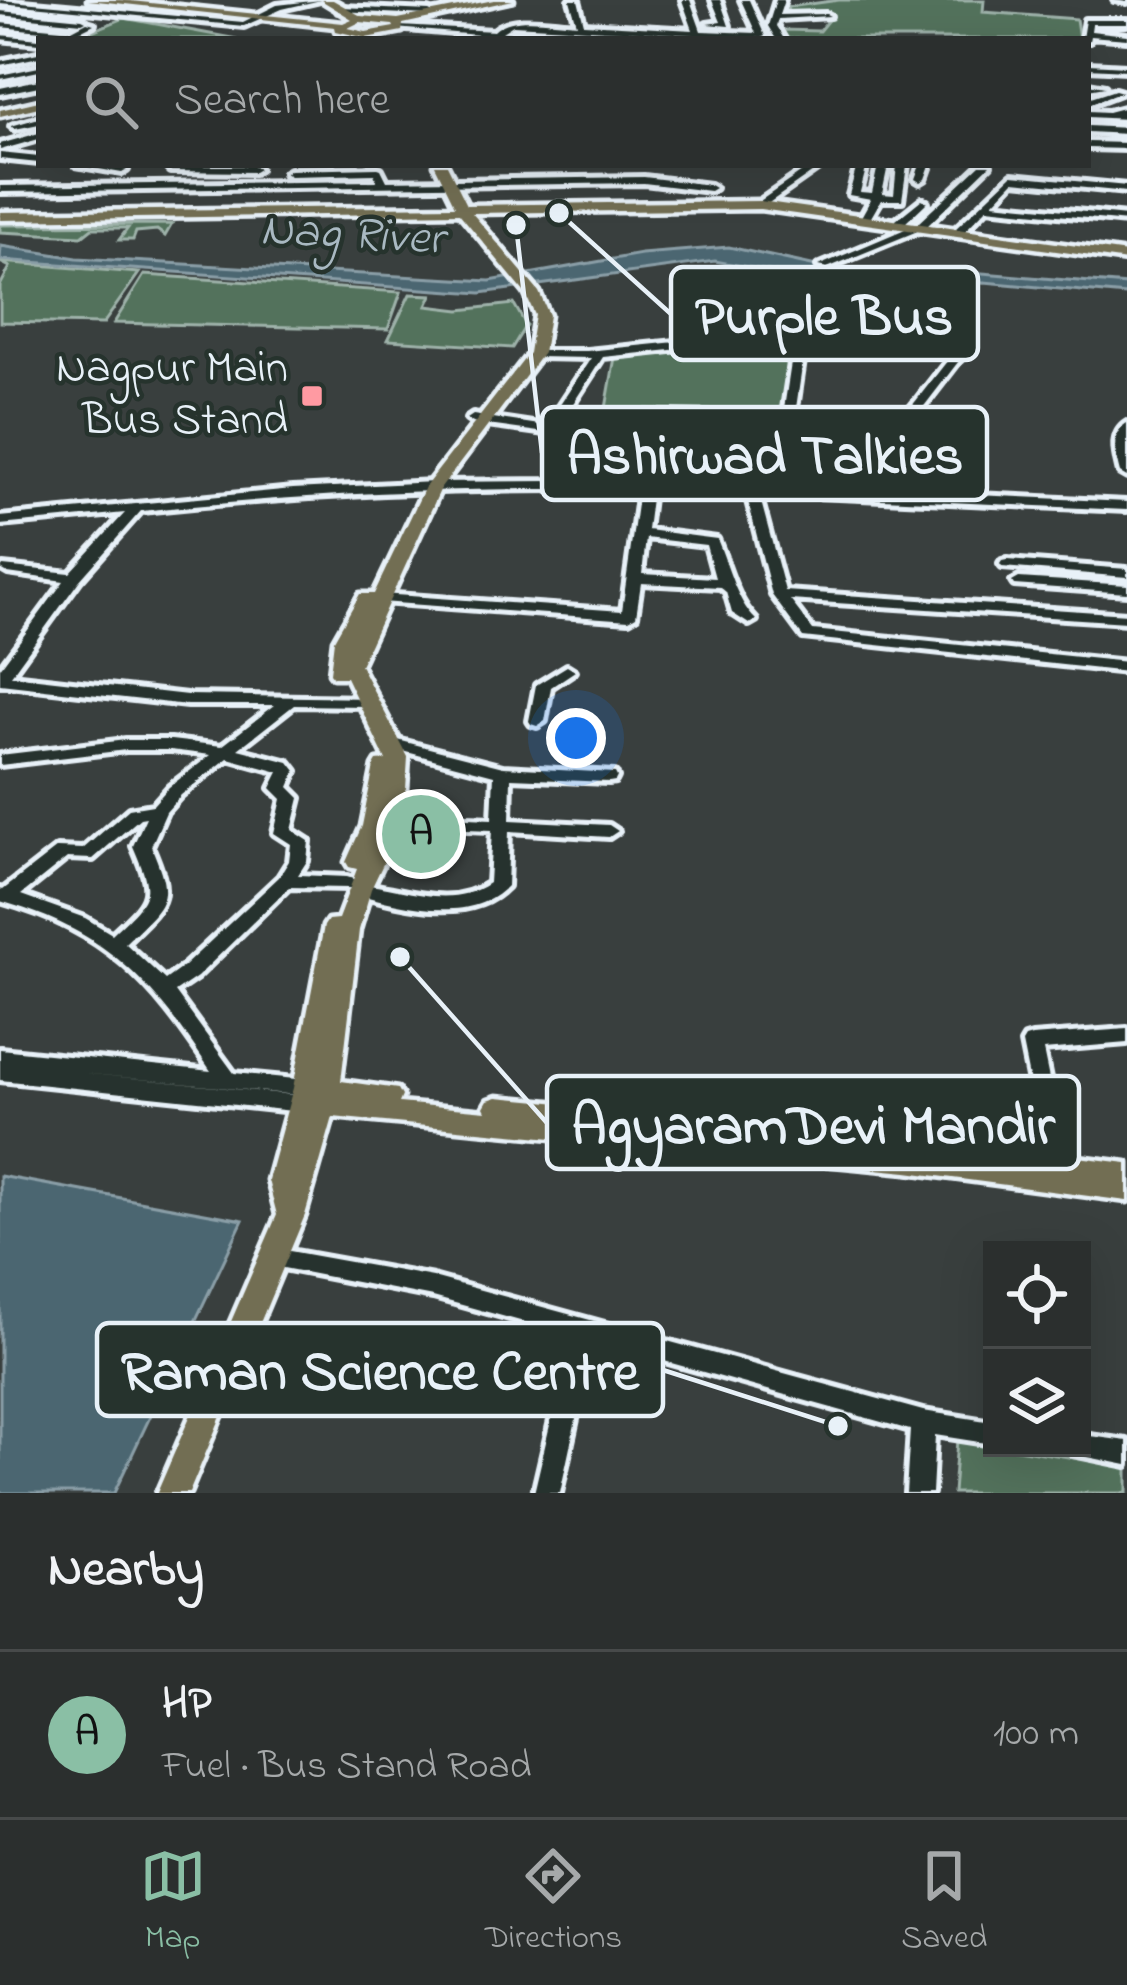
<!DOCTYPE html>
<meta charset="utf-8">
<style>
:root{--surface:#2b2f2e;--page:#333736;--text:#f1f3f6;--muted:#a6a9aa;--line:#474a4a;--accent:#8abfa5}
body{margin:0;font-family:"Indie Flower",sans-serif;background:var(--page);color:var(--text)}
.controls{position:absolute;right:36px;bottom:36px;display:grid;overflow:hidden;border-radius:0px;box-shadow:0 12px 48px #0002}
.controls button{width:108px;height:108px;display:grid;place-items:center;padding:0;border:0;border-bottom:3px solid var(--line);background:var(--surface);color:var(--text);font:60px sans-serif}
.you{position:absolute;left:576px;top:738px;width:42px;height:42px;margin:-30px;border:9px solid #fff;border-radius:50%;background:#1a73e8;box-shadow:0 0 0 18px #1a73e833}
.badge{display:grid;place-items:center;width:78px;height:78px;border-radius:50%;background:var(--accent);color:#111;font-size:39px;font-weight:700}
.pin{position:absolute;translate:-50% -50%;border:6px solid #fff;box-shadow:0 3px 12px #0006}
.list{margin:0;padding:0;list-style:none}
h2{display:flex;justify-content:space-between;align-items:center;height:156px;margin:0;padding:0 48px;font-size:51px}
h2 small{font-size:39px;font-weight:400;color:var(--muted)}
.list li{display:grid;grid-template-columns:78px 1fr auto;gap:36px;align-items:center;box-sizing:border-box;height:168px;padding:0 48px;border-top:3px solid var(--line)}
.list b{display:block;font-size:45px;white-space:nowrap}
.list p{margin:0;font-size:39px;white-space:nowrap;color:var(--muted)}
.list em{font-size:39px;font-style:normal;color:var(--muted)}
.icon{flex:none;width:66px;height:66px;fill:none;stroke:currentColor;stroke-width:2;stroke-linecap:round;stroke-linejoin:round}
.map{position:relative;flex:none;width:1127px;height:1493px;overflow:hidden}
.search{position:absolute;background:var(--surface);box-shadow:0 12px 48px #0002;left:36px;right:36px;top:36px;height:132px;display:flex;align-items:center;gap:30px;box-sizing:border-box;padding:0 42px;border-radius:0px;color:var(--muted);font-size:45px}
.sheet{height:324px;background:var(--surface)}
nav{display:flex;justify-content:space-around;align-items:center;box-sizing:border-box;height:168px;border-top:3px solid var(--line);background:var(--surface);font-size:33px;color:var(--muted)}
nav a{display:grid;justify-items:center;gap:6px}
nav .on{color:var(--accent)}
.map>svg:first-child{display:block}
.green{fill:#53725b;stroke:#9eb2aa;stroke-width:3}
.water{fill:#4b6671;stroke:#8a9ea7;stroke-width:3}
.lines{fill:none;stroke-linecap:round;stroke-linejoin:round}
.minor-casing{stroke:#e8f1f8;stroke-width:10}
.major-casing{stroke:#e8f1f8;stroke-width:9}
.minor{fill:#26332d;fill-rule:evenodd}
.major{fill:#726e52;fill-rule:evenodd}
.poi-dot{fill:#ff9aa2;stroke:#26332d;stroke-width:4.5}
.labels{text-anchor:middle;dominant-baseline:central;stroke-width:9;stroke-linejoin:round;paint-order:stroke}
.far-poi-label{font-size:45px;fill:#e8f1f8;stroke:#26332d;text-anchor:end}
.far-water-label{font-size:48px;font-style:italic;fill:#a9b9c2;stroke:#26332d}
.leader{fill:none;stroke:#e8f1f8;stroke-width:4.5}
.callout-dot{fill:#e8f1f8;stroke:#26332d;stroke-width:4.5}
.callout{fill:#26332d;stroke:#e8f1f8;stroke-width:4.5}
.callout-label{font-size:57px;text-anchor:middle;font-weight:bold;fill:#e8f1f8}
</style>
<div class="map">
<svg width="1127" height="1493" viewBox="0 0 1127 1493">
<rect width="100%" height="100%" fill="#393f3e"/>
<filter id="ink" filterUnits="userSpaceOnUse"><feTurbulence type="fractalNoise" baseFrequency=".00833" numOctaves="2"/><feDisplacementMap in="SourceGraphic" scale="24" xChannelSelector="R" yChannelSelector="G"/><feConvolveMatrix kernelMatrix="1 2 1 2 8 2 1 2 1" color-interpolation-filters="sRGB"/></filter>
<g filter="url(#ink)">
<g class="green">
<path d="M 839,0 L 984,0 L 983,12 L 1076,19 L 1079,39 L 787,39 L 783,30 L 819,31 L 828,20 L 786,14 L 788,7 Z"/>
<path d="M 124,18 L 237,39 L 72,39 Z"/>
<path d="M 172,224 L 165,236 L 157,230 L 136,232 L 133,240 L 119,240 L 128,228 L 92,228 L 82,236 L 0,232 L 0,225 Z"/>
<path d="M 0,262 L 139,273 L 103,324 L 0,322 L 0,286 L 10,267 Z"/>
<path d="M 144,275 L 401,292 L 388,329 L 114,323 Z"/>
<path d="M 410,294 L 432,295 L 427,306 L 460,310 L 514,304 L 526,325 L 512,348 L 388,340 Z"/>
<path d="M 792,338 L 782,417 L 605,414 L 615,357 Z"/>
<path d="M 957,1440 L 1127,1466 L 1127,1493 L 953,1493 Z"/>
</g>
<g class="water">
<path d="M 1,246 L 77,258 L 490,281 L 641,254 L 729,247 L 844,272 L 982,273 L 1127,285 L 1127,295 L 984,282 L 833,283 L 715,261 L 481,293 L 0,260 Z"/>
<path d="M 0,1176 L 243,1220 L 114,1493 L 0,1493 Z"/>
</g>
<g class="lines">
<g class="minor-casing">
<g id="minor">
<path d="M 0,0 L 243,22 L 277,5 L 321,0 L 282,9 L 244,26 L 0,3 Z"/>
<path d="M 570,0 L 578,0 L 584,24 L 693,30 L 682,0 L 690,0 L 701,31 L 756,33 L 741,0 L 749,0 L 765,36 L 761,38 L 703,35 L 703,39 L 697,39 L 695,35 L 513,25 L 502,32 L 588,39 L 498,36 L 494,38 L 490,36 L 395,28 L 399,26 L 494,31 C 513,13 551,23 577,24 Z"/>
<path d="M 712,0 L 720,0 L 729,26 L 707,24 L 721,22 Z"/>
<path d="M 776,0 L 784,0 L 779,15 L 826,14 L 830,16 L 778,19 L 776,26 L 784,39 L 776,39 L 768,26 Z"/>
<path d="M 1114,0 L 1127,0 L 1127,2 Z"/>
<path d="M 341,7 L 429,11 L 433,13 L 429,15 L 338,11 Z"/>
<path d="M 0,11 L 82,19 L 86,21 L 82,23 L 0,15 Z"/>
<path d="M 1085,20 L 1127,20 L 1127,24 L 1092,24 L 1091,31 L 1127,35 L 1127,39 L 1090,36 L 1089,41 L 1082,39 Z"/>
<path d="M 87,22 L 94,24 L 64,39 L 54,39 L 63,33 L 0,27 L 0,23 L 72,30 Z"/>
<path d="M 0,35 L 39,39 L 40,39 L 39,43 L 0,39 Z"/>
<path d="M 38,53 L 39,57 L 0,65 L 0,61 Z"/>
<path d="M 1088,64 L 1127,66 L 1127,70 L 1088,68 Z"/>
<path d="M 39,67 L 39,71 L 0,79 L 0,75 Z"/>
<path d="M 39,80 L 39,86 L 0,94 L 0,88 Z"/>
<path d="M 1088,84 L 1105,87 L 1088,90 Z"/>
<path d="M 1115,90 L 1122,92 L 1088,105 L 1088,99 Z"/>
<path d="M 1127,107 L 1125,113 L 1127,119 L 1088,117 L 1088,111 L 1108,112 Z"/>
<path d="M 39,118 L 39,124 L 15,129 L 11,126 Z"/>
<path d="M 1088,126 L 1127,128 L 1127,134 L 1088,132 Z"/>
<path d="M 39,133 L 39,139 L 0,150 L 0,144 Z"/>
<path d="M 1088,142 L 1127,143 L 1127,149 L 1088,148 Z"/>
<path d="M 0,153 L 39,157 L 39,163 L 0,159 Z"/>
<path d="M 76,165 L 104,165 L 127,170 L 122,173 Z"/>
<path d="M 812,165 L 823,165 L 763,207 L 757,207 L 757,203 Z"/>
<path d="M 857,165 L 867,165 L 860,192 L 872,193 L 878,165 L 888,165 L 882,194 L 894,195 L 897,165 L 907,165 L 902,200 L 881,200 L 870,219 L 862,219 L 861,217 L 871,199 L 849,195 Z"/>
<path d="M 920,165 L 930,165 L 925,179 L 920,182 L 915,179 Z"/>
<path d="M 980,165 L 990,165 L 925,228 L 827,268 L 818,266 L 917,224 Z"/>
<path d="M 173,166 L 254,166 L 259,169 L 254,172 L 170,171 L 168,169 Z"/>
<path d="M 378,168 L 381,169 L 387,181 L 644,177 L 710,185 L 715,188 L 710,191 L 644,183 L 0,192 L 0,186 L 377,181 L 374,174 L 290,176 L 285,173 L 290,170 Z"/>
<path d="M 1012,175 L 1127,186 L 1127,192 L 1014,181 L 993,203 L 1127,216 L 1127,222 L 987,208 L 961,235 L 953,235 L 953,231 Z"/>
<path d="M 922,199 L 927,202 L 925,204 L 904,224 L 896,224 L 896,220 Z"/>
<path d="M 785,305 L 789,306 L 807,333 L 790,449 L 776,486 L 1127,502 L 1127,510 L 773,494 L 767,497 L 759,494 L 785,591 L 1127,614 L 1127,622 L 790,600 L 813,630 L 1127,662 L 1127,672 L 803,637 L 772,595 L 746,493 L 652,490 L 647,530 L 717,539 C 729,567 735,599 756,620 L 749,624 L 732,613 L 726,592 L 720,587 L 641,583 L 636,616 L 629,620 L 381,602 L 374,598 L 381,594 L 622,611 L 639,490 C 472,486 307,494 141,511 L 79,581 L 11,675 L 187,695 L 372,698 L 374,701 L 366,706 L 294,705 L 238,749 L 289,762 L 296,771 L 289,787 L 300,798 L 292,830 L 309,841 L 307,861 L 298,875 L 347,877 L 353,879 L 356,884 C 400,885 447,912 489,883 L 492,830 L 417,827 L 387,818 L 384,814 L 393,809 L 418,816 L 492,819 L 494,775 L 384,746 L 382,743 L 384,740 L 390,738 L 503,767 L 615,773 L 617,777 L 615,781 L 609,782 L 511,778 L 510,820 L 609,825 L 618,831 L 609,837 L 509,831 L 507,886 C 470,926 399,905 353,893 L 350,888 L 289,887 L 197,977 L 175,992 L 234,1073 L 306,1080 L 313,1082 L 316,1088 L 313,1094 L 306,1096 L 63,1071 L 302,1096 L 309,1098 L 312,1104 L 309,1110 L 302,1112 L 0,1080 L 0,1049 L 211,1071 C 151,981 107,931 0,901 L 0,889 L 3,890 L 57,848 L 83,849 L 129,809 L 153,805 L 169,787 L 211,755 L 171,750 L 126,750 L 0,765 L 0,755 L 126,740 L 171,740 L 222,746 L 275,705 L 187,705 L 0,684 L 0,668 L 64,581 L 8,573 L 1,569 L 3,566 L 70,573 L 125,513 L 0,525 L 0,517 L 293,489 L 434,482 L 553,481 L 559,449 L 546,433 L 473,423 L 467,419 L 473,415 L 546,426 L 591,358 L 536,357 L 532,355 L 532,351 L 587,351 L 794,330 L 779,308 ZM 795,337 L 783,415 L 605,412 L 582,423 L 565,441 L 556,430 L 603,357 ZM 607,420 L 782,423 L 778,449 L 575,445 L 590,429 ZM 571,453 L 775,457 L 763,486 L 566,481 ZM 646,538 L 706,545 L 715,578 L 642,574 ZM 228,758 L 279,772 L 271,788 L 282,799 L 274,833 L 291,844 L 289,861 L 279,877 L 183,967 L 165,980 L 125,943 C 166,903 175,902 151,846 L 166,812 L 181,795 ZM 146,817 L 133,846 C 155,897 151,897 112,934 L 85,918 L 21,895 L 67,858 L 93,859 L 140,818 Z"/>
<path d="M 955,351 L 965,353 L 905,431 L 897,431 L 897,425 Z"/>
<path d="M 1127,423 L 1127,477 L 1120,473 C 1116,456 1109,434 1127,423 Z"/>
<path d="M 1007,560 L 1127,569 L 1127,577 L 1002,567 L 1000,564 L 1002,561 Z"/>
<path d="M 1019,578 L 1127,585 L 1127,593 L 1014,585 L 1012,582 Z"/>
<path d="M 567,666 L 575,671 L 551,687 L 545,721 L 537,726 L 531,724 L 529,721 L 536,685 Z"/>
<path d="M 1127,1029 L 1127,1043 L 1043,1050 L 1067,1166 L 1064,1172 L 1056,1175 L 1048,1172 L 1022,1043 L 1025,1038 L 1032,1036 Z"/>
<path d="M 273,1248 L 433,1277 L 923,1411 L 992,1422 L 992,1444 L 935,1435 L 932,1493 L 906,1493 L 910,1430 L 593,1341 L 560,1493 L 534,1493 L 571,1335 L 433,1297 L 273,1266 L 265,1264 L 262,1257 L 265,1250 Z"/>
<path d="M 1082,1435 L 1127,1441 L 1127,1465 L 1073,1454 L 1070,1448 L 1082,1448 Z"/>
</g>
</g>
<g class="major-casing">
<g id="major">
<path d="M 88,0 L 121,0 L 343,23 L 352,19 L 321,0 L 333,0 L 361,16 L 398,19 L 494,0 L 513,0 L 403,24 L 402,31 L 366,38 L 336,31 L 335,27 ZM 360,22 L 393,25 L 394,27 L 366,32 L 348,28 Z"/>
<path d="M 39,101 L 39,107 L 0,116 L 0,110 Z"/>
<path d="M 435,165 L 447,165 L 467,205 L 760,201 L 1127,253 L 1127,261 L 760,209 L 472,213 L 539,292 L 549,315 L 543,353 L 441,488 L 360,665 L 408,757 L 404,820 L 371,889 L 359,930 L 341,1081 L 398,1089 L 402,1096 L 399,1103 L 486,1111 L 484,1107 L 488,1100 L 497,1097 L 908,1136 L 918,1139 L 922,1147 L 919,1152 L 950,1156 L 953,1146 L 963,1143 L 1127,1163 L 1127,1201 L 907,1172 L 333,1117 L 305,1215 L 189,1493 L 157,1493 L 277,1215 L 268,1180 L 293,1088 L 324,926 L 328,920 L 338,919 L 357,869 L 349,867 L 346,862 L 362,826 L 374,766 L 377,761 L 386,760 L 346,677 L 333,677 L 330,673 L 334,640 L 360,594 L 374,594 L 425,487 L 529,353 L 535,315 L 525,293 L 459,213 L 0,220 L 0,212 L 455,206 Z"/>
</g>
</g>
<use href="#minor" class="minor"/>
<use href="#major" class="major"/>
</g>
</g>
<rect class="poi-dot" x="300" y="384" width="24" height="24" rx="6"/>
<g class="labels">
<g class="far-poi-label">
<text x="288" y="370">Nagpur Main<tspan x="288" dy="52">Bus Stand</tspan></text>
</g>
<g class="far-water-label">
<text transform="translate(352 236) rotate(3)">Nag River</text>
</g>
</g>
<path class="leader" d="M559 213L671 314M516 225L542 453M400 957L547 1123M838 1426L663 1370"/>
<g class="callout-dot">
<circle cx="559" cy="213" r="12"/>
<circle cx="516" cy="225" r="12"/>
<circle cx="400" cy="957" r="12"/>
<circle cx="838" cy="1426" r="12"/>
</g>
<g class="callout">
<rect x="671" y="267" width="307" height="93" rx="12"/>
<rect x="542" y="407" width="445" height="93" rx="12"/>
<rect x="547" y="1076" width="532" height="93" rx="12"/>
<rect x="97" y="1323" width="566" height="93" rx="12"/>
</g>
<g class="callout-label">
<text x="824" y="334">Purple Bus</text>
<text x="765" y="473">Ashirwad Talkies</text>
<text x="813" y="1143">AgyaramDevi Mandir</text>
<text x="380" y="1389">Raman Science Centre</text>
</g>
</svg>
<div class="controls">
<button><svg class="icon" aria-label="locate" viewBox="0 0 24 24"><circle cx="12" cy="12" r="6"/><path d="M12 2v4M12 18v4M2 12h4M18 12h4"/></svg></button>
<button><svg class="icon" aria-label="layers" viewBox="0 0 24 24"><path d="M12 4l9 5-9 5-9-5zM3 14l9 5 9-5"/></svg></button>
</div>
<div class="you"></div>
<div class="pin badge" style="left:421px;top:834px">A</div>
<div class="search"><svg class="icon" aria-label="search" viewBox="0 0 24 24"><circle cx="10" cy="10" r="6"/><path d="M15 15l6 6"/></svg>Search here</div>
</div>
<section class="sheet">
<h2>Nearby<small></small></h2>
<ul class="list">
<li><span class="badge">A</span><div><b>HP</b><p>Fuel · Bus Stand Road</p></div><em>100 m</em></li>
</ul>
</section>
<nav>
<a class="on"><svg class="icon" aria-label="map" viewBox="0 0 24 24"><path d="M3 6l6-2 6 2 6-2v14l-6 2-6-2-6 2zM9 4v14M15 6v14"/></svg>Map</a>
<a><svg class="icon" aria-label="directions" viewBox="0 0 24 24"><path d="M12 3l9 9-9 9-9-9zM9 14v-3h6M13 9l2 2-2 2"/></svg>Directions</a>
<a><svg class="icon" aria-label="saved" viewBox="0 0 24 24"><path d="M7 4h10v16l-5-4-5 4z"/></svg>Saved</a>
</nav>
